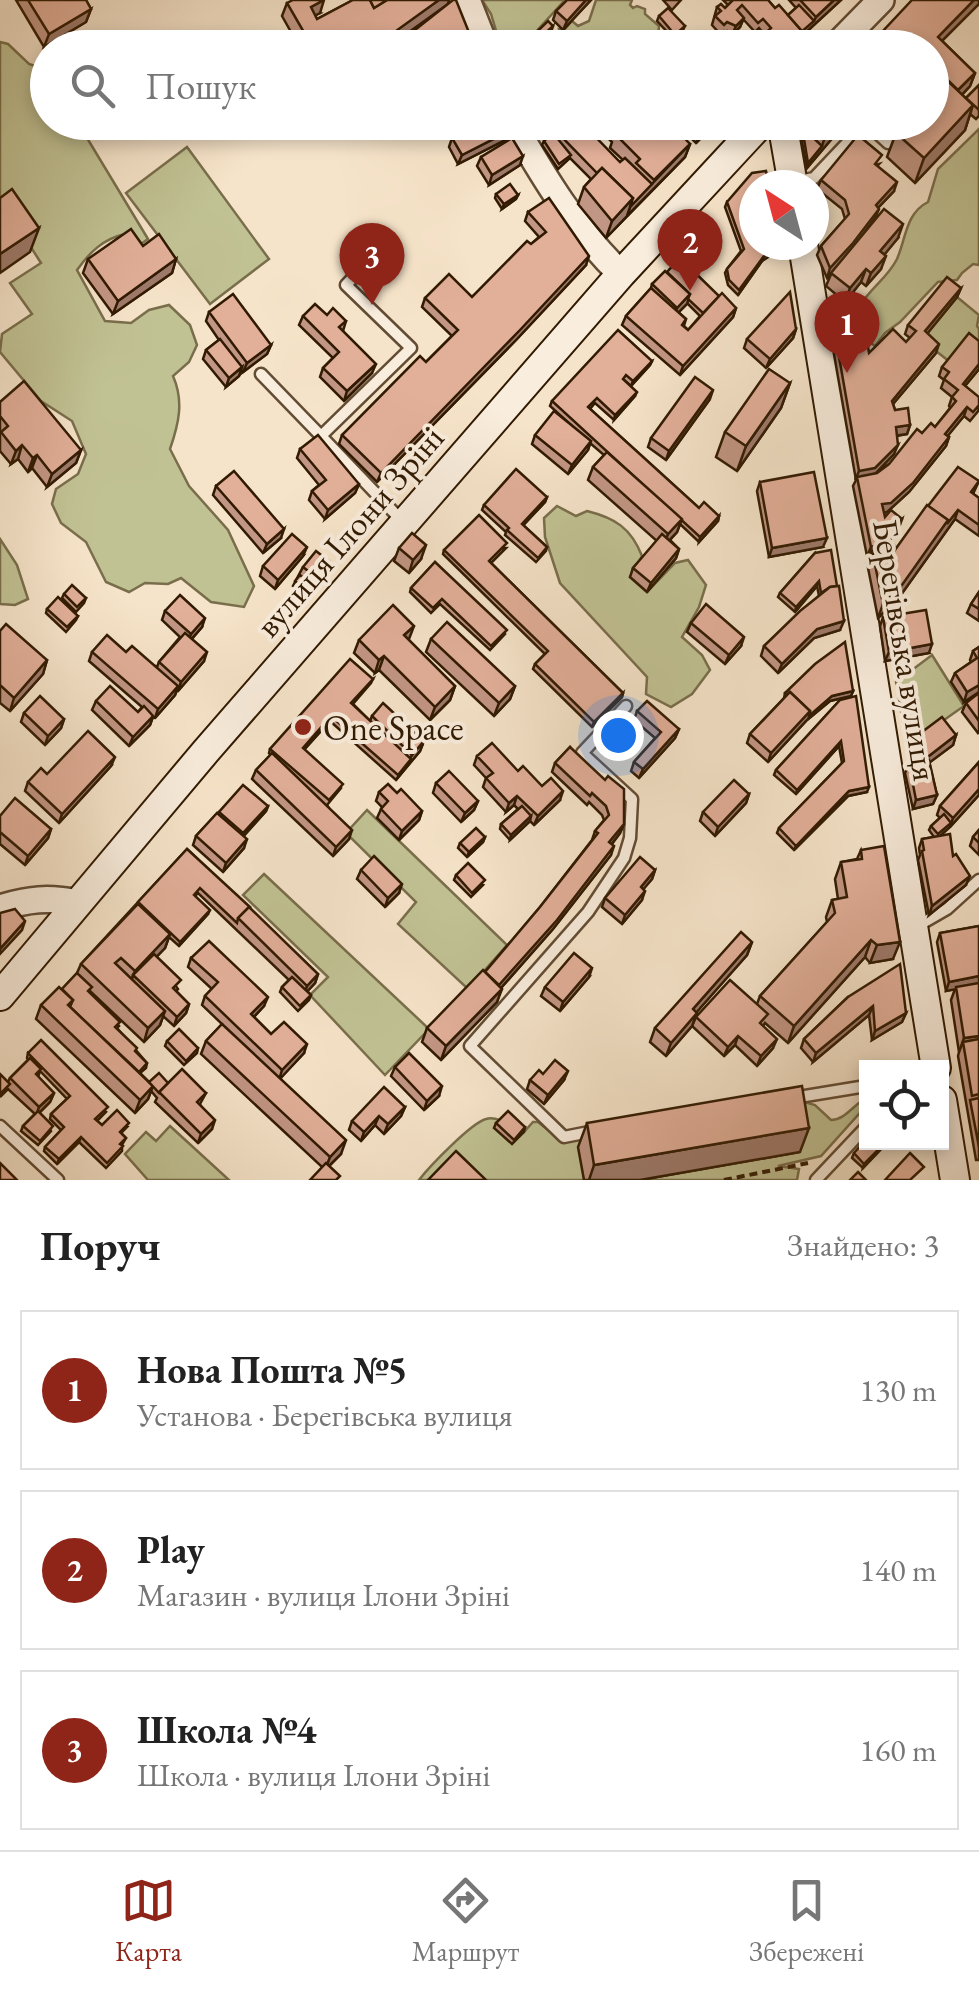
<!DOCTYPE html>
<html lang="uk">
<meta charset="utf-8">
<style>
:root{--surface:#fff;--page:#f2f2f2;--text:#222;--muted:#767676;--line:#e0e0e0;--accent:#8f2418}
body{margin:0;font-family:"EB Garamond",serif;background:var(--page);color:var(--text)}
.controls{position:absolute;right:30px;bottom:30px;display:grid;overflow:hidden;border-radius:0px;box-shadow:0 5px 15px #0003}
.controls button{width:90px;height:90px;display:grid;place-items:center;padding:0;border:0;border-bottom:2px solid var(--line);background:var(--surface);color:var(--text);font:50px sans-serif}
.compass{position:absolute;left:739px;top:170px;width:90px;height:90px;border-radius:50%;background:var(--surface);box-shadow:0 5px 15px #0003;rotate:324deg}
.you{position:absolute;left:618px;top:735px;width:35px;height:35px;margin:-25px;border:8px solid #fff;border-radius:50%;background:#1a73e8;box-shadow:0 0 0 15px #1a73e833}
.badge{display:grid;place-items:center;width:65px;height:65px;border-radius:50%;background:var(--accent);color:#fff;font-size:32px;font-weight:700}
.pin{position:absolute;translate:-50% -82px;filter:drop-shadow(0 2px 5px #0008)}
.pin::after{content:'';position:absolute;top:52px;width:35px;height:30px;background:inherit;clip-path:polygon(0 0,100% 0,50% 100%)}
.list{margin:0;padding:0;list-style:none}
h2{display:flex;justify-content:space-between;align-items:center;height:130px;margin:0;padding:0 40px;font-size:42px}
h2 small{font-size:32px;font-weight:400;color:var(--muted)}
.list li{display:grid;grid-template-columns:65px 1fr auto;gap:30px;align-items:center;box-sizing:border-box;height:160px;margin:0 20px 20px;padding:0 20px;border:2px solid var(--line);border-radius:0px}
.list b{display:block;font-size:38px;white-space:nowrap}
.list p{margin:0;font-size:32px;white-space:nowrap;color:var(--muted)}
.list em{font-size:32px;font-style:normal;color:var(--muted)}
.icon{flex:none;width:55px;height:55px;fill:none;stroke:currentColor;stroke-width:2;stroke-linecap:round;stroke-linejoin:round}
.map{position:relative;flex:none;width:979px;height:1180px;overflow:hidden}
.search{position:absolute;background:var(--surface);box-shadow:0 5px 15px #0003;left:30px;right:30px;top:30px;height:110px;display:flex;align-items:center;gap:25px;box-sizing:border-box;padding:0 35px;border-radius:55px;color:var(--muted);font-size:38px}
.sheet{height:670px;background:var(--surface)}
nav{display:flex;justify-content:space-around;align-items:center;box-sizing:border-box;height:140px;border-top:2px solid var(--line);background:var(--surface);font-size:28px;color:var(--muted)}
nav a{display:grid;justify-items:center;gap:5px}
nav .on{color:var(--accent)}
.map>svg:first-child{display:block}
.green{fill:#c1c294;stroke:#796e4b;stroke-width:2.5}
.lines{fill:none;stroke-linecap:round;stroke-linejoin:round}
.service-casing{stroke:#624c34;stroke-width:15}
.tertiary-casing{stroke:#624c34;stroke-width:30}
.secondary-casing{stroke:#311a02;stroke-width:32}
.path{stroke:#311a02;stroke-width:4;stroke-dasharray:8 5;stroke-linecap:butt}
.service{stroke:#f9eddd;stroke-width:10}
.tertiary{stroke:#f9eddd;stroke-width:25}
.secondary{stroke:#f9eddd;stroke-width:28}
.wall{fill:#c29684;stroke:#311a02;stroke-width:2.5;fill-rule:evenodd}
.shaded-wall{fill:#9e7a6b;stroke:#311a02;stroke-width:2.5}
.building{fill:#e2af99;stroke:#311a02;stroke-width:2.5}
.poi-dot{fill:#8f2418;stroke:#f9eddd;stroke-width:4}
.labels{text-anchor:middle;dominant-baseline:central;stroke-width:8;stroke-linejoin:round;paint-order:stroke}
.street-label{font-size:35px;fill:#311a02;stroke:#f9eddd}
.poi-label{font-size:35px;fill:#311a02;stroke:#f9eddd;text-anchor:start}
</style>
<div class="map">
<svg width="979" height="1180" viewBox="0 0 979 1180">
<rect width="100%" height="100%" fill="#f6e4ca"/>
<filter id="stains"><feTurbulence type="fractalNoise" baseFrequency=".002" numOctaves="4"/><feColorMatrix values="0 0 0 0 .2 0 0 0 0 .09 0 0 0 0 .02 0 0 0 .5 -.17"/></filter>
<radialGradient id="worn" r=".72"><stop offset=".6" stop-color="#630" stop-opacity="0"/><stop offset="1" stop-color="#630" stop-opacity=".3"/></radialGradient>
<g class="green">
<path d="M 482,0 L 565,0 L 521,48 L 501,47 L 491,14 Z"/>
<path d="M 596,0 L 632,0 L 630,5 L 633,8 L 637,6 L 645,9 L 645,14 L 659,26 L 658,36 L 662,42 L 669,44 L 683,40 L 690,47 L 594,47 C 593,40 592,35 584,33 L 571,47 L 548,48 L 560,33 L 559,29 L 564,30 L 572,21 L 578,26 L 589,21 Z"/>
<path d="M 0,42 L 8,44 L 29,64 L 47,70 L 48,122 L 78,123 L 148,239 L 141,244 L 125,234 C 103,239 90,252 77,270 L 105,321 L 131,323 L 149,310 L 169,305 L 190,325 L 197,345 L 189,362 L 173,376 C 184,401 179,423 170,449 L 189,486 L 228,530 L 254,586 L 244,607 L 211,602 L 181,578 L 168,584 L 145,583 L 129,592 L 106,582 L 86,542 L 61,523 L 52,504 L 56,489 L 78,474 L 86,454 L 72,421 L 41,401 L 0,352 L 2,334 L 32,314 L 10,283 L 41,263 L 0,199 Z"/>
<path d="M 979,129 L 979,265 L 973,264 L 962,273 L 957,280 L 938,282 L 900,322 L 885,333 L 875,346 L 868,341 L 860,323 L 867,313 L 861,304 C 872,287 888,277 897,259 C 906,238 906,213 928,202 L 938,169 Z"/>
<path d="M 187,147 L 269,259 L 210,304 L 126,193 Z"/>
<path d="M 957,297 L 979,315 L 977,326 L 979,329 L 979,352 L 950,362 L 922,340 Z"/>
<path d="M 557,506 L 576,516 L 587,511 C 615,518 631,528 642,556 L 630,577 L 647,592 L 675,563 L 688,560 L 706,585 L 699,607 L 682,637 L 702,655 L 710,670 L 692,694 L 671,707 L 646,694 L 647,677 L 560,583 L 545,537 L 544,518 Z"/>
<path d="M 0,539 L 17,565 L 28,599 L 15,605 L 0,604 Z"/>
<path d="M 932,655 L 964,706 L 907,746 L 896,682 Z"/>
<path d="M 367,810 L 507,945 L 468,989 L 398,924 L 416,902 L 346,833 Z"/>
<path d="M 264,874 L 429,1029 L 385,1075 L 310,995 L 328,977 L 243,895 Z"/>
<path d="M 863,1100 L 866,1100 L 866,1106 L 821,1156 L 778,1166 L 799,1169 L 797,1180 L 419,1180 C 429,1167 471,1123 486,1119 C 497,1115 513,1127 524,1132 L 533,1122 L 538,1122 L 563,1142 L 801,1101 L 815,1105 L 831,1120 C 844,1120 852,1107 863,1100 Z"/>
<path d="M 170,1126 L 229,1180 L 148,1180 L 125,1154 L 146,1132 L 156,1141 Z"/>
</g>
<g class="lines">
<g class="service-casing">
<g id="service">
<path d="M 793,182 L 814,178 L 866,123 L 888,143"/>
<path d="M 388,241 L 346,285 L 411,348 L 321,436 L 404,523"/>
<path d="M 261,374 L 321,436"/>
<path d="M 914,928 L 947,909 L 979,880"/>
<path d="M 793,1098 L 866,1086"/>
<path d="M 0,1126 L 58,1180"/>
<path d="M 594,1131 L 564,1137 L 470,1046 L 588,912 L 624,858 L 630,838 L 632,799 L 582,753 L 626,706"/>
<path d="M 816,1180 L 866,1127"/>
</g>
</g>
<g class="tertiary-casing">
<g id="tertiary">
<path d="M 467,0 L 486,48"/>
<path d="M 834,48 L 881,0"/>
<path d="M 512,122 C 543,176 576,231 621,274"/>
<path d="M 0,908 C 28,899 49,897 77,903"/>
</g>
</g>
<g class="secondary-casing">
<g id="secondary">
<path d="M 782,122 L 793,185"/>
<path d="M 803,245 L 936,1068"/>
<path d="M 0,996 L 206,751 L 621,274 L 762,122"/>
<path d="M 942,1100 L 955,1180"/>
</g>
</g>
<path class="path" d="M 724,1180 L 808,1163"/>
<use href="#service" class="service"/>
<use href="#tertiary" class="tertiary"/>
<use href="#secondary" class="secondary"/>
</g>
<g class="wall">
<path d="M 16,0 L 86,0 L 91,9 L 86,22 L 44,47 Z"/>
<path d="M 353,0 L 449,0 L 448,4 L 386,48 L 300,48 L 282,16 L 287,3 L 320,13 L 315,15 L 317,19 Z"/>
<path d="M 591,0 L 563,30 L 553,20 L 556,11 Z"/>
<path d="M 663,0 L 681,0 L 672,10 Z"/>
<path d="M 723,0 L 768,0 L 775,8 L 788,15 L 796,8 L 789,0 L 841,0 L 789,48 L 764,34 L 759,28 L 755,32 L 743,19 L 740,27 L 732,35 L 729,33 L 742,48 L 718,48 L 716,45 L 718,40 L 726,32 L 724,31 L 720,34 L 712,25 L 717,7 L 725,8 L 728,5 Z"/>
<path d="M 659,16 L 685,26 L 683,30 L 674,39 L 657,21 Z"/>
<path d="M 942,41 L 975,73 L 970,86 L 962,95 L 966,98 L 979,85 L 979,116 L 976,119 L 970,114 L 965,130 L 915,183 L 887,157 L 896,133 L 901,127 L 897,122 L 932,122 Z"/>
<path d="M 592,122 L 654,122 L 666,134 L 690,144 L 685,157 L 606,238 L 578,204 L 584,187 L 591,179 L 570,158 L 558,169 L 542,145 L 544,141 L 558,139 L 560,135 L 620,162 L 623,160 L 610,148 L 612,142 Z"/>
<path d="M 675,122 L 716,122 L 696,143 Z"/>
<path d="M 803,122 L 846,122 L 807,168 L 800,132 Z"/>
<path d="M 452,138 L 505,140 L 458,164 L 449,147 Z"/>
<path d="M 481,157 L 520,165 L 489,185 L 477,166 Z"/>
<path d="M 879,164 L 877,166 L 894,191 L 878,208 L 875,218 L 865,232 L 898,238 L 884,254 L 881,269 L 866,286 L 861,282 L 845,302 L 826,286 L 832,272 L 827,278 L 817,255 L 821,246 L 845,219 L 842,209 L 817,189 L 821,180 Z"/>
<path d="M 496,194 L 518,195 L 516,199 L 502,209 L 495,198 Z"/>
<path d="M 727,202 L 777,251 L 762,261 L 738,295 L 728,285 L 725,273 L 727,269 L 741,251 L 725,207 Z"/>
<path d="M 528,212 L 586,265 L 517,339 L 377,482 L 339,444 L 342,435 L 426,362 L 452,336 L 422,307 L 425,298 L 472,297 L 539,237 L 525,221 Z"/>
<path d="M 143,246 L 176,259 L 172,273 L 113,314 L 83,273 L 88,259 Z"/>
<path d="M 652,284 L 719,296 L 736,308 L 733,317 L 680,375 L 622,325 L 626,316 L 651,288 ZM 687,303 L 700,316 L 688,330 L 684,326 L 686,319 L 678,312 Z"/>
<path d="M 961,288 L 957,297 L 927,333 L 936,353 L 893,404 L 895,410 L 910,425 L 907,434 L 897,436 L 894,454 L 876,473 L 889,464 L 922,433 L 935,427 L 950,408 L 949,406 L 952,397 L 941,388 L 944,380 L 939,376 L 942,367 L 979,341 L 979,369 L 965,386 L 979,410 L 970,421 L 964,416 L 947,436 L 949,437 L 946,446 L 909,492 L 887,512 L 884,512 L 885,517 L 899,528 L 884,547 L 895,550 L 928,506 L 979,481 L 973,494 L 979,498 L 979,536 L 955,519 L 898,599 L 878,618 L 867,563 L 870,556 L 867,556 L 853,486 L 856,480 L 831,337 L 834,328 L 869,353 L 906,342 L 910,338 L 905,334 L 908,325 Z"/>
<path d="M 209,312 L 271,345 L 267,354 L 243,372 L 241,370 L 239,376 L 226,387 L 203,359 L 206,350 L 219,340 L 206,321 Z"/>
<path d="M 327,315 L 346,321 L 343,331 L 372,373 L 344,401 L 320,377 L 323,368 L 333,358 L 299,325 L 303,316 Z"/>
<path d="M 796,329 L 793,338 L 766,368 L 744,348 L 747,339 Z"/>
<path d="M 652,361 L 650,365 L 631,386 L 624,380 L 635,396 L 614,420 L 595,403 L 590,409 L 699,508 L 719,516 L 718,521 L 699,542 L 680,524 L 677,532 L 670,540 L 679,549 L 676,558 L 647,592 L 630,577 L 633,568 L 657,541 L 588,480 L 593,467 L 604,455 L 590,443 L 588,450 L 568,474 L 532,444 L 535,435 L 571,425 L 550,406 L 552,401 Z"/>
<path d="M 790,383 L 781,408 L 737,471 L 716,457 L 725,432 Z"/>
<path d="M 710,399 L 666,460 L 648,447 L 651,438 Z"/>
<path d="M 0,402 L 81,450 L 76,463 L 47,487 L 32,468 L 28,472 L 18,459 L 11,464 L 0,451 Z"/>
<path d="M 300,449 L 359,484 L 355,493 L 325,519 L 309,500 L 312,491 L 319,485 L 297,458 Z"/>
<path d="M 760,482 L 823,547 L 769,557 L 757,491 Z"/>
<path d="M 216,486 L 281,538 L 263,553 L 213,495 Z"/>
<path d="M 547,497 L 545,502 L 523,525 L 547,547 L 546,551 L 536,562 L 505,535 L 506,532 L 482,510 L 484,505 Z"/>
<path d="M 399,548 L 421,559 L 409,573 L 394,561 Z"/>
<path d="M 506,548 L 491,563 L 623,693 L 622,697 L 592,727 L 533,669 L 535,664 L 545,654 L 443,554 L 444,550 Z"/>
<path d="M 815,553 L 840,630 L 814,638 L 778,673 L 761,656 L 764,646 L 819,596 L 817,586 L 795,612 L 778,597 L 780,593 Z"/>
<path d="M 303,556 L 275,589 L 260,576 L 263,566 Z"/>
<path d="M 435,562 L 505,634 L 490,650 L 440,604 L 431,613 L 410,592 L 411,588 Z"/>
<path d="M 330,565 L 329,569 L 307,597 L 293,586 L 303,567 Z"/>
<path d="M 979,592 L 979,621 L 967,613 L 971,604 Z"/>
<path d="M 64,594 L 86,598 L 84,603 L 76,612 L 62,598 Z"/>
<path d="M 47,609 L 78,616 L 76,620 L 66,632 L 46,613 Z"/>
<path d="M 165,611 L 202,627 L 192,639 L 204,661 L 178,691 L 177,690 L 175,695 L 155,718 L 153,717 L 150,725 L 129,746 L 92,710 L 96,701 L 138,712 L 142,707 L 89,661 L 92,652 L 126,652 L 157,667 L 159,662 L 180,637 L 162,620 Z"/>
<path d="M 883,617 L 929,653 L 885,661 L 880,626 Z"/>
<path d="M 691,623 L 741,646 L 725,664 L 687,632 Z"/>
<path d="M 0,631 L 47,660 L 43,674 L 10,711 L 0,703 Z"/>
<path d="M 431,639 L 515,686 L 510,699 L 494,716 L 426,652 Z"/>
<path d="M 359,640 L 408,640 L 455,686 L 450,700 L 430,720 L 379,670 L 375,673 L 354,653 Z"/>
<path d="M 979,647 L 979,692 L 964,702 L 951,682 L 955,673 L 971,662 L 970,660 L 973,651 Z"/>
<path d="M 373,679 L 371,683 L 353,704 L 370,721 L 372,716 L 424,741 L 420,751 L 396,780 L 330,721 L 304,750 L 341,788 L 327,805 L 349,839 L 333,856 L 252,779 L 256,770 L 271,755 L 269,753 L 270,749 Z"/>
<path d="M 853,691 L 851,696 L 830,701 L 807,720 L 768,762 L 747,743 L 750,734 L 784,698 L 785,693 Z"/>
<path d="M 979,693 L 979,732 L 978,733 L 962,712 L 966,703 Z"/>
<path d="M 840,700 L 867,792 L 848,796 L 794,850 L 777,833 L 779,828 L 842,763 L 839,746 L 796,794 L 774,775 L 776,770 Z"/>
<path d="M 637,711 L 679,729 L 675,738 L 639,778 L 631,771 L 634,762 L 655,738 L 634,720 Z"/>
<path d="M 24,713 L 64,719 L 61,728 L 45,745 L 21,722 Z"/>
<path d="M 956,735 L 953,745 L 929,762 L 937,795 L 933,804 L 913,809 L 905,773 L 909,764 L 916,762 L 907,750 L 910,741 Z"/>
<path d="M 570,747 L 624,824 L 620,833 L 612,844 L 611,855 L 553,929 L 501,988 L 497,1002 L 441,1060 L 422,1042 L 427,1028 L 485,972 L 540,907 L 592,840 L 595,831 L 604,820 L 602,815 L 589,802 L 587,805 L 552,772 L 555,763 Z"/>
<path d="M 477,756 L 518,771 L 542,786 L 560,800 L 534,825 L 530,821 L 510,840 L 500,829 L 501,824 L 518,809 L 514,805 L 506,812 L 483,787 L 486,778 L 474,765 Z"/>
<path d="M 979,762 L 979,795 L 950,827 L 940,836 L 953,856 L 966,885 L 929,915 L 918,860 L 920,855 L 919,848 L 922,839 L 934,837 L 929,830 L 931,826 L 940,818 L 937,815 L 940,806 Z"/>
<path d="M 111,766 L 59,823 L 25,791 L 28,782 L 47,774 Z"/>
<path d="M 436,783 L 478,801 L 474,810 L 461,822 L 433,793 Z"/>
<path d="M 379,792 L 397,793 L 422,811 L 419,820 L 399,840 L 377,818 L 382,807 L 376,801 Z"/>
<path d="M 749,794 L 746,803 L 715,836 L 700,821 L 703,812 Z"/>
<path d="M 268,806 L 266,811 L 243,836 L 244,848 L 223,872 L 193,845 L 196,836 L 219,812 Z"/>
<path d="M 0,816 L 51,829 L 48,838 L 25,865 L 0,844 Z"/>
<path d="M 979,830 L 979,855 L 970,846 L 973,837 Z"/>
<path d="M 485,837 L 483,842 L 467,857 L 458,848 L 460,843 Z"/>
<path d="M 187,849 L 318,974 L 315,983 L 307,991 L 311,995 L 309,1000 L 298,1011 L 280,992 L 282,987 L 289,980 L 198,893 L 195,896 L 208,914 L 179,946 L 169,937 L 165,948 L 156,957 L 178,989 L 176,991 L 189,1004 L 186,1013 L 174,1026 L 163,1016 L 160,1025 L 144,1042 L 90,991 L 89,992 L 119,1026 L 117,1028 L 147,1063 L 146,1068 L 140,1073 L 149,1082 L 168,1083 L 206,1093 L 200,1104 L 212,1129 L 198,1143 L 155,1102 L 157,1098 L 151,1091 L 148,1099 L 135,1113 L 36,1019 L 41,1005 L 62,989 L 77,973 L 81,964 Z"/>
<path d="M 861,850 L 893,959 L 870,963 L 865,957 L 788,1043 L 765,1023 L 763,1026 L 773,1048 L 757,1066 L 735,1045 L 724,1056 L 692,1026 L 696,1017 L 757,1004 L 760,996 L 827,922 L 826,917 L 832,900 L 838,899 L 835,879 L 841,862 L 857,859 Z"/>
<path d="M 361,870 L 399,893 L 385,907 L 357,879 Z"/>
<path d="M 655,870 L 652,879 L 643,889 L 642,900 L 622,924 L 602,907 L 605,898 Z"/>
<path d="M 456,875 L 483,885 L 471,897 L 454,880 Z"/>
<path d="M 979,926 L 979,1160 L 976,1160 L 958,1056 L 959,1052 L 951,1000 L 955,989 L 946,991 L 937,942 L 940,933 Z"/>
<path d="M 752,942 L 747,955 L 696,1012 L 692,1026 L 666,1056 L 650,1042 L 655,1028 Z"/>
<path d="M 191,958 L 264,1006 L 254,1017 L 271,1034 L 304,1053 L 280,1078 L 341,1154 L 329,1166 L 322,1167 L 201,1054 L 206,1041 L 222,1024 L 202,1005 L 205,996 L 212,989 L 188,967 Z"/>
<path d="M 589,977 L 560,1011 L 541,996 L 545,987 Z"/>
<path d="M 848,997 L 906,1013 L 902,1022 L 872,1040 L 869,1015 L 813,1062 L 801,1048 L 804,1039 Z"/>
<path d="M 167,1041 L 198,1048 L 197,1053 L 184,1065 L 165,1046 Z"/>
<path d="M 28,1053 L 106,1112 L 97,1121 L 102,1125 L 127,1127 L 121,1133 L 126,1138 L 122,1145 L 122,1151 L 106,1168 L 79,1142 L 57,1164 L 44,1151 L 45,1147 L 61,1130 L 50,1119 L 51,1114 L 67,1099 L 40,1071 L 38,1077 L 54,1093 L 50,1102 L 39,1113 L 51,1131 L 38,1145 L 21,1131 L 23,1126 L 35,1114 L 8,1089 L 0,1097 L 10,1078 L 28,1060 L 27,1058 Z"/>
<path d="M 395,1067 L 439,1096 L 424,1110 L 391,1076 Z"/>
<path d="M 543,1074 L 564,1080 L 544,1104 L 527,1089 L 530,1080 Z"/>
<path d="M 405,1107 L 401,1116 L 384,1134 L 375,1125 L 361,1141 L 349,1130 L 352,1121 Z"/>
<path d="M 496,1123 L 525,1127 L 524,1132 L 512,1144 L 494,1128 Z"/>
<path d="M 587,1123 L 800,1152 L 640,1180 L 584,1180 L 578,1147 Z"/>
<path d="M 884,1144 L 882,1148 L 863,1168 L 852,1158 L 854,1153 Z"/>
</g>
<g class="shaded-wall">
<path d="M 324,0 L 320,13 L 306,20 L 311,7 Z"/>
<path d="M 439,0 L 449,0 L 448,4 L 391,45 L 386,48 L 363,48 Z"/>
<path d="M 586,0 L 591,0 L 563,30 L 567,21 Z"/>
<path d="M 834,0 L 841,0 L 789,48 L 782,48 L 801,30 L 814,21 L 816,17 Z"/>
<path d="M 974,0 L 979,0 L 979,4 L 933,50 L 938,37 Z"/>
<path d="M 91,9 L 86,22 L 44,47 L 49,34 Z"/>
<path d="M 744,18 L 740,27 L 732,35 L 736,26 Z"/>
<path d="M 553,26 L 550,36 L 541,44 L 540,48 L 536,48 L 539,39 Z"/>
<path d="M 975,73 L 970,86 L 953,104 L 958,90 Z"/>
<path d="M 973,105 L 965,130 L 915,183 L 924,158 Z"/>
<path d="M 425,122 L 439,122 L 423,130 Z"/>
<path d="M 711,122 L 712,122 L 710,129 L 696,143 L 700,134 Z"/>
<path d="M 839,122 L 846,122 L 807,168 L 808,163 L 822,146 L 825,137 Z"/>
<path d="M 509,131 L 505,140 L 458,164 L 462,155 Z"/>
<path d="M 690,144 L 685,157 L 627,216 L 630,207 Z"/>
<path d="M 523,156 L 520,165 L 489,185 L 492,175 Z"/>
<path d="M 897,182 L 894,191 L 872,214 L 876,205 Z"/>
<path d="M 518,195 L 516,199 L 502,209 L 504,204 Z"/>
<path d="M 633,198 L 627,216 L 606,238 L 612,221 Z"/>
<path d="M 879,209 L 875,218 L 850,252 L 827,278 L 830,268 Z"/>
<path d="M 903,224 L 898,238 L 876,265 L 880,251 Z"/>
<path d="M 39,228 L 30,252 L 0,273 L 0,254 Z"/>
<path d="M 779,246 L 777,251 L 762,261 L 738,295 L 764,256 Z"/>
<path d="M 589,256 L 586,265 L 517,339 L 377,482 L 381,473 Z"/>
<path d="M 886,256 L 881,269 L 866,286 L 871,273 Z"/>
<path d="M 176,259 L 172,273 L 113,314 L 118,301 Z"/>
<path d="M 866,269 L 861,282 L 845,302 L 850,288 Z"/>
<path d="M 961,288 L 957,297 L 922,340 L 925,331 Z"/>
<path d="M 690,294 L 687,304 L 674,317 L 677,308 Z"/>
<path d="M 736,308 L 733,317 L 680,375 L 683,366 Z"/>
<path d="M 796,329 L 793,338 L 766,368 L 770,359 Z"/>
<path d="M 939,344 L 936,353 L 888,410 L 892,401 Z"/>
<path d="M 271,345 L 267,354 L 243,372 L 247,363 Z"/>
<path d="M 652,361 L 650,365 L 631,386 L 633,381 Z"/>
<path d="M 376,364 L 372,373 L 344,401 L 347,391 Z"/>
<path d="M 979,364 L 979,369 L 959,393 L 963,384 Z"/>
<path d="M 242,367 L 239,376 L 226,387 L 229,378 Z"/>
<path d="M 790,383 L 781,408 L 737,471 L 746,446 Z"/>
<path d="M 713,390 L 710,399 L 666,460 L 669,451 Z"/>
<path d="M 637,392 L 635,396 L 614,420 L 615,415 Z"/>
<path d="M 967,407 L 964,416 L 942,443 L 945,434 Z"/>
<path d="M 910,425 L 907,434 L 893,436 L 896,427 Z"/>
<path d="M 949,437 L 946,446 L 909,492 L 887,512 L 879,513 L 882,504 Z"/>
<path d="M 591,441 L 588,450 L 568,474 L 572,465 Z"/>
<path d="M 22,445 L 18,459 L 11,464 L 16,451 Z"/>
<path d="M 898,445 L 894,454 L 872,477 L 857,477 L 855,480 L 859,471 Z"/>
<path d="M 81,450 L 76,463 L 47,487 L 52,474 Z"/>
<path d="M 37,455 L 32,468 L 28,472 L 33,458 Z"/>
<path d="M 359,484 L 355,493 L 325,519 L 328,510 Z"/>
<path d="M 547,497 L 545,502 L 520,529 L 522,524 Z"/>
<path d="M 958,510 L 955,519 L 898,599 L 878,618 L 883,604 L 948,520 Z"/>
<path d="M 719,516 L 718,521 L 699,542 L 700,537 Z"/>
<path d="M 682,519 L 677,532 L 663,547 L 668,534 Z"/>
<path d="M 902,519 L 899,528 L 880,552 L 872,550 L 870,556 L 867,556 L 871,547 Z"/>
<path d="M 284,529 L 281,538 L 263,553 L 267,544 Z"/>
<path d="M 827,538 L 823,547 L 769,557 L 772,548 Z"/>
<path d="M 426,545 L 421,559 L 409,573 L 413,560 Z"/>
<path d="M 307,547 L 303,556 L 275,589 L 278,580 Z"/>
<path d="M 679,549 L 676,558 L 647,592 L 651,583 Z"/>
<path d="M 329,561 L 326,570 L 330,565 L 329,569 L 307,597 L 316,577 Z"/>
<path d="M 819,581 L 817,586 L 795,612 L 796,607 Z"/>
<path d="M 205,618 L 202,627 L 187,644 L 191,634 Z"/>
<path d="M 844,621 L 840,630 L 814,638 L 778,673 L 782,664 L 817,629 Z"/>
<path d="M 414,626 L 409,639 L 399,649 L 404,635 Z"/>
<path d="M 744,637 L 741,646 L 725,664 L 729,655 Z"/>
<path d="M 932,644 L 929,653 L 885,661 L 889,652 Z"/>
<path d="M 207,652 L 204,661 L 178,691 L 181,682 Z"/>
<path d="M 384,656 L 379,670 L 375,673 L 379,660 Z"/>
<path d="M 47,660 L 43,674 L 10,711 L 14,698 Z"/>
<path d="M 979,685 L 979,692 L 964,702 L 967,692 Z"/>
<path d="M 178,686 L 175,695 L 155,718 L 158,709 Z"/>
<path d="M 455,686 L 450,700 L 430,720 L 435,707 Z"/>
<path d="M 515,686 L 510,699 L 494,716 L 499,703 Z"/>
<path d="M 853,691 L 851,696 L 830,701 L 807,720 L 768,762 L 771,753 L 810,711 L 832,696 Z"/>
<path d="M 623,693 L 622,697 L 592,727 L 594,722 Z"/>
<path d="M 153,716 L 150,725 L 129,746 L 133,737 Z"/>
<path d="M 331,716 L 330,721 L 301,753 L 303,748 Z"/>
<path d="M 64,719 L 61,728 L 45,745 L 48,736 Z"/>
<path d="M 679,729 L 675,738 L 639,778 L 643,769 Z"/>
<path d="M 956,735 L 953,745 L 921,769 L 925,759 Z"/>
<path d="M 424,741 L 420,751 L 396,780 L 412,755 Z"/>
<path d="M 841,741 L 839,746 L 796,794 L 797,790 Z"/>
<path d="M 115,757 L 111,766 L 59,823 L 62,814 Z"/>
<path d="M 869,787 L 867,792 L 848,796 L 794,850 L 796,846 L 849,791 Z"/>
<path d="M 979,789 L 979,795 L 950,827 L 953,818 Z"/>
<path d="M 563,791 L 560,800 L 534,825 L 538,816 Z"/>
<path d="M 749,794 L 746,803 L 715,836 L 718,827 Z"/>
<path d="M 937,795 L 933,804 L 913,809 L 916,800 Z"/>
<path d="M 517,796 L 514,805 L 506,812 L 509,803 Z"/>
<path d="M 478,801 L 474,810 L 461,822 L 465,813 Z"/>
<path d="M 268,806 L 266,811 L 242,838 L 243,833 Z"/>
<path d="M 422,811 L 419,820 L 399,840 L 402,831 Z"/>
<path d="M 531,816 L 530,821 L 510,840 L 511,835 Z"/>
<path d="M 624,824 L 620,833 L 606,851 L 609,842 Z"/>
<path d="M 51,829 L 48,838 L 25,865 L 28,856 Z"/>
<path d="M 352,830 L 349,839 L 333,856 L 336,847 Z"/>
<path d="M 485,837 L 483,842 L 467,857 L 469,852 Z"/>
<path d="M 247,839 L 244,848 L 223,872 L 226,863 Z"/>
<path d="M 614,846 L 611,855 L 553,929 L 493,997 L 496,988 Z"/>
<path d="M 655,870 L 652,879 L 637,897 L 641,887 Z"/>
<path d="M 970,876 L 966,885 L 929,915 L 932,906 Z"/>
<path d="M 402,884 L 399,893 L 385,907 L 388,898 Z"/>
<path d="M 645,891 L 642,900 L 622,924 L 625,915 Z"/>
<path d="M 210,910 L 208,914 L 179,946 L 180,942 Z"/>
<path d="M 25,921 L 22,930 L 0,954 L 0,949 Z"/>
<path d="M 170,934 L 165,948 L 136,978 L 133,975 L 130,984 L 135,971 Z"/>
<path d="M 871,940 L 865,957 L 788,1043 L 794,1026 Z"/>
<path d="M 752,942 L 747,955 L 688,1022 L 693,1009 Z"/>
<path d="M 900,942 L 893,959 L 870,963 L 877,945 Z"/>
<path d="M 592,968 L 589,977 L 560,1011 L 563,1002 Z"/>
<path d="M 318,974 L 315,983 L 304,995 L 307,986 Z"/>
<path d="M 979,976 L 979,985 L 946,991 L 949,982 Z"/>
<path d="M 502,989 L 497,1002 L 441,1060 L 446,1046 Z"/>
<path d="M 268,997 L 264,1006 L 248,1023 L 251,1014 Z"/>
<path d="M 189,1004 L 186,1013 L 174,1026 L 177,1017 Z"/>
<path d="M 873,1006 L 869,1015 L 813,1062 L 816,1053 Z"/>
<path d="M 165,1011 L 160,1025 L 144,1042 L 148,1028 Z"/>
<path d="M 697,1013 L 692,1026 L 666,1056 L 671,1043 Z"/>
<path d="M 906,1013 L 902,1022 L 872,1040 L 875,1031 Z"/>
<path d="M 738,1036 L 735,1045 L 724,1056 L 728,1047 Z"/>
<path d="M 979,1036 L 979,1048 L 963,1042 L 959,1052 L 964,1038 Z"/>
<path d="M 777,1039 L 773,1048 L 757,1066 L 761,1056 Z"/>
<path d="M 307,1044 L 304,1053 L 279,1080 L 282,1070 Z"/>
<path d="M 568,1071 L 564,1080 L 544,1104 L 548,1095 Z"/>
<path d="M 153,1086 L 148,1099 L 135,1113 L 140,1100 Z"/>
<path d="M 442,1086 L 439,1096 L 424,1110 L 427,1101 Z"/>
<path d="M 54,1093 L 50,1102 L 36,1116 L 39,1107 Z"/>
<path d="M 405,1107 L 401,1116 L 384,1134 L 388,1124 Z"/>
<path d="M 379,1116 L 375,1125 L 361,1141 L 364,1132 Z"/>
<path d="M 215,1120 L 212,1129 L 198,1143 L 201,1134 Z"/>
<path d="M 809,1128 L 800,1152 L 640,1180 L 589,1180 L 594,1165 Z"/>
<path d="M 81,1137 L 79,1142 L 57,1164 L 59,1159 Z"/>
<path d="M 346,1140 L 341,1154 L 325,1170 L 330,1157 Z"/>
<path d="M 884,1144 L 882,1148 L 863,1168 L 864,1164 Z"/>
</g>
<g class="building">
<path d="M 28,0 L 86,0 L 91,9 L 49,34 Z"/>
<path d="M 293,0 L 324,0 L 311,7 L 317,19 L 353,0 L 370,0 L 374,8 L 387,0 L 439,0 L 396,31 L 363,48 L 313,48 L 287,3 Z"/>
<path d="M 370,0 L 387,0 L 374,8 Z"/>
<path d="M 453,0 L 456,0 L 472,40 L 458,48 L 424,48 L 422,45 L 419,48 L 392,48 Z"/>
<path d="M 567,0 L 586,0 L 567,21 L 556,11 Z"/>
<path d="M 733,0 L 768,0 L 775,8 L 779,5 L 801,30 L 782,48 L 750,48 L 771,28 L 763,19 L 758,23 L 742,5 L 737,10 L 744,18 L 736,26 L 727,22 L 724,25 L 715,16 L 721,11 L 717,7 L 721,4 L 725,8 Z"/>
<path d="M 800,0 L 834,0 L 816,17 Z"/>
<path d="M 912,0 L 974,0 L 938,37 L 975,73 L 958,90 L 932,65 L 932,48 L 867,48 Z"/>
<path d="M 799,5 L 814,21 L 799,34 L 801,30 L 788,15 Z"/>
<path d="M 668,8 L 685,26 L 675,35 L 659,16 Z"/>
<path d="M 548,21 L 553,26 L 539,39 L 542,42 L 537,46 L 539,48 L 520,48 Z"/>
<path d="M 727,31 L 742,48 L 724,48 L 718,40 Z"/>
<path d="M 932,66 L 973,105 L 924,158 L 896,133 L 905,122 L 932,122 Z"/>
<path d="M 979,85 L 979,110 L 966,98 Z"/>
<path d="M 482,122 L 504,122 L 509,131 L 462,155 L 452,138 Z"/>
<path d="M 576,122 L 581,122 L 620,162 L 625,158 L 652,184 L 630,207 L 633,198 L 602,168 L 597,173 L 560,135 Z"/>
<path d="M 604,122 L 626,122 L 616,134 Z"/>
<path d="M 626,122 L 654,122 L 666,134 L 673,126 L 690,144 L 654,180 L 636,163 L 640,159 L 615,134 Z"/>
<path d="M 688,122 L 711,122 L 700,134 Z"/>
<path d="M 809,122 L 839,122 L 825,137 Z"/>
<path d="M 802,127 L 822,146 L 808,163 Z"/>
<path d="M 553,133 L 571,155 L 559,164 L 544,141 Z"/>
<path d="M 858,135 L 882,155 L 875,164 L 897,182 L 876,205 L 879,209 L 853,243 L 830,268 L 821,246 L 849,214 L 845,200 L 821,180 Z"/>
<path d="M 512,138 L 523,156 L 492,175 L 481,157 Z"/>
<path d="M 602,168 L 633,198 L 612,221 L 584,187 Z"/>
<path d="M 766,171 L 769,185 L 754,185 L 754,245 L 779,246 L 764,256 L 739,290 L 729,280 L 727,269 L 744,249 L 727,202 L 752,173 Z"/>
<path d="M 510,184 L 518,195 L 504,204 L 496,194 Z"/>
<path d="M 12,189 L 39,228 L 0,254 L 0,198 Z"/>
<path d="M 549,198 L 589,256 L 520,330 L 381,473 L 342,435 L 420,356 L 426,362 L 458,330 L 425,298 L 449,274 L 472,297 L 527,241 L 531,244 L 546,232 L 528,212 Z"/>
<path d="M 884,209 L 903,224 L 880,251 L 886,256 L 871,273 L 866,269 L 850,288 L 831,273 Z"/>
<path d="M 131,229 L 143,246 L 159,234 L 176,259 L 118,301 L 88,259 Z"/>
<path d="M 680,258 L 719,296 L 703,313 L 688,299 L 690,294 L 667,272 Z"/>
<path d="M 665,271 L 690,294 L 677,308 L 652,284 Z"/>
<path d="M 947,277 L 961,288 L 925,331 L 939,344 L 892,401 L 895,410 L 908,408 L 910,425 L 896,427 L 898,445 L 875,468 L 859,471 L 834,328 L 846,314 L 858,324 L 864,323 L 869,353 L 893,329 L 906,342 L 916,331 L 908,325 Z"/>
<path d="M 651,288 L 686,319 L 682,325 L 688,330 L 722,293 L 736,308 L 683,366 L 626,316 Z"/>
<path d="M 790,292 L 796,329 L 770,359 L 747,339 Z"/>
<path d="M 233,294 L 271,345 L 247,363 L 209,312 Z"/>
<path d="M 315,304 L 327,315 L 333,308 L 346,321 L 339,327 L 376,364 L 347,391 L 323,368 L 339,352 L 303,316 Z"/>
<path d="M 618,330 L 652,361 L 633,381 L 626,375 L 623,379 L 637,392 L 615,415 L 597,398 L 588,407 L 699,508 L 704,502 L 719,516 L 700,537 L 552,401 Z"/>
<path d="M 969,333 L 979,341 L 979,364 L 963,384 L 979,397 L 979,405 L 973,412 L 967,407 L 945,434 L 949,437 L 913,483 L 891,503 L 882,504 L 885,517 L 891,510 L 902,519 L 883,543 L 871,547 L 857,477 L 877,473 L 889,464 L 917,429 L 922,433 L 931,423 L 935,427 L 956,401 L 952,397 L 958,390 L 944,379 L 949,372 L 942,367 Z"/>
<path d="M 220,339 L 242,367 L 229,378 L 206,350 Z"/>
<path d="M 769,369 L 790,383 L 746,446 L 725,432 Z"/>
<path d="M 695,377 L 713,390 L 669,451 L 651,438 Z"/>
<path d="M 24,381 L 81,450 L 52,474 L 37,455 L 33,458 L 22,445 L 16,451 L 1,432 L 8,426 L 0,416 L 0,402 Z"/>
<path d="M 554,411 L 591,441 L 572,465 L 535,435 Z"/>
<path d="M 318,435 L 359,484 L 328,510 L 312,491 L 326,480 L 300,449 Z"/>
<path d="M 607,452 L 682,519 L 668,534 L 593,467 Z"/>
<path d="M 958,467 L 979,481 L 971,492 L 979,498 L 979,525 L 958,510 L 947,524 L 948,520 L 928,506 Z"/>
<path d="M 516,469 L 547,497 L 522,524 L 547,547 L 538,558 L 507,530 L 509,528 L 484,505 Z"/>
<path d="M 234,471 L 284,529 L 267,544 L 216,486 Z"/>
<path d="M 814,472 L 827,538 L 772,548 L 760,482 Z"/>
<path d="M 927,505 L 948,520 L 902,585 L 883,604 L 872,550 L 894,545 L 895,550 Z"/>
<path d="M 479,515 L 507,543 L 489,561 L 623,693 L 594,722 L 535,664 L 548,651 L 444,550 Z"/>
<path d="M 412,533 L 426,545 L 413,560 L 399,548 Z"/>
<path d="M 292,534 L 307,547 L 278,580 L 263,566 Z"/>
<path d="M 662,534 L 679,549 L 651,583 L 633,568 Z"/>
<path d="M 831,550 L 837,586 L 830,587 L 821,593 L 819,581 L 796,607 L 780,593 L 815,553 Z"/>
<path d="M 316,551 L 329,561 L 316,577 L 303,567 Z"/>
<path d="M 435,562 L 507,630 L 491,646 L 442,599 L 433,608 L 411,588 Z"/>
<path d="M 300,575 L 313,586 L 308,592 L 295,581 Z"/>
<path d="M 72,585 L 86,598 L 77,607 L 64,594 Z"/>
<path d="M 839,586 L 844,621 L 817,629 L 782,664 L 764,646 L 800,611 L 830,587 Z"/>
<path d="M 979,592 L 979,609 L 971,604 Z"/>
<path d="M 180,595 L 205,618 L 191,634 L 165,611 Z"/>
<path d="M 58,597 L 78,616 L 67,627 L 47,609 Z"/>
<path d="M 706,604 L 744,637 L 729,655 L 691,623 Z"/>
<path d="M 393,605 L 414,626 L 404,635 L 455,686 L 435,707 L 384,656 L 379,660 L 359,640 Z"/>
<path d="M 926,610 L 932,644 L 889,652 L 883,617 Z"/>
<path d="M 447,622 L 515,686 L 499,703 L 431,639 Z"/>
<path d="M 6,624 L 47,660 L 14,698 L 0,685 L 0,631 Z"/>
<path d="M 185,633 L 207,652 L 181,682 L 159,662 Z"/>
<path d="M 107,635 L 126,652 L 132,646 L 178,686 L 158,709 L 92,652 Z"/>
<path d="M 845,642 L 853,691 L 832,696 L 809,716 L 810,711 L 790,692 L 787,695 L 785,693 L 815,664 Z"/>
<path d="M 979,647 L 979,685 L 967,692 L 955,673 L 977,658 L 973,651 Z"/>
<path d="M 350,659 L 373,679 L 351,703 L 411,759 L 398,775 L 331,716 L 303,748 L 343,784 L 329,800 L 270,749 Z"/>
<path d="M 110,686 L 138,712 L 144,706 L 153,716 L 133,737 L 96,701 Z"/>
<path d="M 790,692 L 810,711 L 771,753 L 750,734 Z"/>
<path d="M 979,693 L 979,721 L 966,703 Z"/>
<path d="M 40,696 L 64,719 L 48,736 L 24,713 Z"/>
<path d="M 856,696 L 869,787 L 849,791 L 796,846 L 779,828 L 844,761 L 841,741 L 797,790 L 776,770 L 840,700 Z"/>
<path d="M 647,701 L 679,729 L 643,769 L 634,762 L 661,732 L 637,711 Z"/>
<path d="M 383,703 L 424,741 L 412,755 L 372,716 Z"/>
<path d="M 942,717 L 956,735 L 925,759 L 910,741 Z"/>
<path d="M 88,731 L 115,757 L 62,814 L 28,782 L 41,768 L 47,774 Z"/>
<path d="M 492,743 L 518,771 L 523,766 L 542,786 L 551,778 L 563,791 L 538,816 L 517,796 L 509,803 L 486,778 L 493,773 L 477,756 Z"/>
<path d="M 570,747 L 605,780 L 608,776 L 624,789 L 624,824 L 609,842 L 614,846 L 557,920 L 499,985 L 485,972 L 540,907 L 598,833 L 595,831 L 609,815 L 606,806 L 592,793 L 590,796 L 555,763 Z"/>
<path d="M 272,753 L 352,830 L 336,847 L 256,770 Z"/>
<path d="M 929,760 L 937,795 L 916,800 L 909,764 Z"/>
<path d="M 979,762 L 979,789 L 953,818 L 940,806 Z"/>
<path d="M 449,771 L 478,801 L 465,813 L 436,783 Z"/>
<path d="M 734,780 L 749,794 L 718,827 L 703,812 Z"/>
<path d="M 388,784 L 397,793 L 401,789 L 422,811 L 402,831 L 381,809 L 388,801 L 379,792 Z"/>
<path d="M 243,785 L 268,806 L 243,833 L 219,812 Z"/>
<path d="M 15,798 L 51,829 L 28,856 L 0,832 L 0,816 Z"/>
<path d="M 522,806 L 531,816 L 511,835 L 501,824 Z"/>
<path d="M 217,813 L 247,839 L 226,863 L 196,836 Z"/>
<path d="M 944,814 L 951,823 L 938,834 L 931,826 Z"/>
<path d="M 476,828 L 485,837 L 469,852 L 460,843 Z"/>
<path d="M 979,830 L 979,843 L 973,837 Z"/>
<path d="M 950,834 L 953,856 L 956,854 L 970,876 L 932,906 L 922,851 L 924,850 L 922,839 Z"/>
<path d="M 884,846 L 900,942 L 877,945 L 871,940 L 794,1026 L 760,996 L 835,913 L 832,900 L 847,897 L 841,862 L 862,859 L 861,850 Z"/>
<path d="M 187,849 L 251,908 L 249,907 L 238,918 L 237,923 L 200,888 L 194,895 L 210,910 L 180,942 L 138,902 Z"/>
<path d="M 374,856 L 402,884 L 388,898 L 361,870 Z"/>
<path d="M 640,857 L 655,870 L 641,887 L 645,891 L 625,915 L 605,898 Z"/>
<path d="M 468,863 L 485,880 L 472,893 L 456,875 Z"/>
<path d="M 138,904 L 170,934 L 135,971 L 121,958 L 115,963 L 165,1011 L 148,1028 L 81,964 Z"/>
<path d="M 249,907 L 318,974 L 307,986 L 238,918 Z"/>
<path d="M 15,909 L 25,921 L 0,949 L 0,913 Z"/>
<path d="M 979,926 L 979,976 L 949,982 L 940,933 Z"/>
<path d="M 741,932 L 752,942 L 693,1009 L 697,1013 L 671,1043 L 655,1028 Z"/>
<path d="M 209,941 L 268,997 L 251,1014 L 271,1034 L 284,1022 L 307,1044 L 282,1070 L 205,996 L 218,982 L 191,958 Z"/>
<path d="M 574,953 L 592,968 L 563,1002 L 545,987 Z"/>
<path d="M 154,954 L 181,980 L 173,988 L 189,1004 L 177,1017 L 133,975 Z"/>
<path d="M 900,964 L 906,1013 L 875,1031 L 873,1006 L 816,1053 L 804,1039 L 848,997 Z"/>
<path d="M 483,970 L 502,989 L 446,1046 L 427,1028 Z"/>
<path d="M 77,973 L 92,987 L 88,991 L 120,1022 L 115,1027 L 137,1048 L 135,1051 L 147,1063 L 139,1072 L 70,1007 L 73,1000 L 62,989 Z"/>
<path d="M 292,977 L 311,995 L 300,1006 L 282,987 Z"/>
<path d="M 730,980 L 768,1014 L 760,1023 L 777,1039 L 761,1056 L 738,1036 L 728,1047 L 696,1017 Z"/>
<path d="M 979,983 L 979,1036 L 964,1038 L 956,987 Z"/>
<path d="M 59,987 L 73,1000 L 68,1005 L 153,1086 L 140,1100 L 41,1005 Z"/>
<path d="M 222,1024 L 346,1140 L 330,1157 L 206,1041 Z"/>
<path d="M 179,1029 L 198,1048 L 186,1061 L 167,1041 Z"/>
<path d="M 979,1039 L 979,1094 L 972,1096 L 963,1042 Z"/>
<path d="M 41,1040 L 108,1107 L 95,1119 L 102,1125 L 117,1110 L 129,1123 L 120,1132 L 126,1138 L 120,1144 L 123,1146 L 107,1163 L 81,1137 L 59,1159 L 45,1147 L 64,1127 L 51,1114 L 70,1096 L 28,1053 Z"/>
<path d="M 409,1053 L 442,1086 L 427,1101 L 395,1067 Z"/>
<path d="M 30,1058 L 41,1069 L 36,1074 L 54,1093 L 39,1107 L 10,1078 Z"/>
<path d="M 555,1060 L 568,1071 L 548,1095 L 530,1080 L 539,1070 L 543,1074 Z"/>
<path d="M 182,1069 L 206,1093 L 197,1102 L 215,1120 L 201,1134 L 159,1092 Z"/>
<path d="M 159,1073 L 168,1083 L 159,1092 L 160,1094 L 149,1082 Z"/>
<path d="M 0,1074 L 10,1084 L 0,1094 Z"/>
<path d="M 802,1086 L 809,1128 L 594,1165 L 587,1123 Z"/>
<path d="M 384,1087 L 405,1107 L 388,1124 L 379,1116 L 364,1132 L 352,1121 Z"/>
<path d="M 979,1098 L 979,1147 L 970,1100 Z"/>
<path d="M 38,1111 L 53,1126 L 40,1141 L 23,1126 Z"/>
<path d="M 508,1111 L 525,1127 L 514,1140 L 496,1123 Z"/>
<path d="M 866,1140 L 866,1142 L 884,1144 L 864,1164 L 854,1153 Z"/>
<path d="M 456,1151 L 486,1180 L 428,1180 Z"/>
<path d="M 910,1153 L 924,1167 L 910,1180 L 885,1180 Z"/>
<path d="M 0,1163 L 17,1180 L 0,1180 Z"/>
<path d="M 326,1163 L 340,1176 L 336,1180 L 310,1180 Z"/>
<path d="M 858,1172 L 866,1180 L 850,1180 Z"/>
</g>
<circle class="poi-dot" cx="303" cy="727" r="10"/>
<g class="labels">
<g class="street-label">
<text transform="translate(349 531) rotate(-49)">вулиця Ілони Зріні</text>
<text transform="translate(906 650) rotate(81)">Берегівська вулиця</text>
</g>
<g class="poi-label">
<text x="323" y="727">One Space</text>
</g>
</g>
<rect width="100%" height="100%" filter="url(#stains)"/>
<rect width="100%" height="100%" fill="url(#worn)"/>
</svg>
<div class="controls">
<button><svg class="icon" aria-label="locate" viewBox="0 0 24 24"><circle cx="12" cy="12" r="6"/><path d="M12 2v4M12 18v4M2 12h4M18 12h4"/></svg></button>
</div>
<svg class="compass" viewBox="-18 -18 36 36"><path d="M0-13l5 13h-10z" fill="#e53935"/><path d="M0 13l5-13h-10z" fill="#767676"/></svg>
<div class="you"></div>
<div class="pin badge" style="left:847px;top:373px">1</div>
<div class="pin badge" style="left:690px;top:291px">2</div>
<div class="pin badge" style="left:372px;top:305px">3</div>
<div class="search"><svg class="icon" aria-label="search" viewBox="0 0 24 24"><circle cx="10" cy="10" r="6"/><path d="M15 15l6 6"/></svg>Пошук</div>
</div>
<section class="sheet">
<h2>Поруч<small>Знайдено: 3</small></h2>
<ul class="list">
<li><span class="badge">1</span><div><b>Нова Пошта №5</b><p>Установа · Берегівська вулиця</p></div><em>130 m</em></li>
<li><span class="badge">2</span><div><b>Play</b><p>Магазин · вулиця Ілони Зріні</p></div><em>140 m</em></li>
<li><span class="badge">3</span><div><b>Школа №4</b><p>Школа · вулиця Ілони Зріні</p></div><em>160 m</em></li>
</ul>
</section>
<nav>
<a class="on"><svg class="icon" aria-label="map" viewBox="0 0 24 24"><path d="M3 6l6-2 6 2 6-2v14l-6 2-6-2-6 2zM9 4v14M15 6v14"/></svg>Карта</a>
<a><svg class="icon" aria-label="directions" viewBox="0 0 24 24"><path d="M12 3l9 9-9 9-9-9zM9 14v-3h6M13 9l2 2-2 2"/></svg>Маршрут</a>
<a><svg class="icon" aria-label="saved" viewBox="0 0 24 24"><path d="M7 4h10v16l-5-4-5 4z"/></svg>Збережені</a>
</nav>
